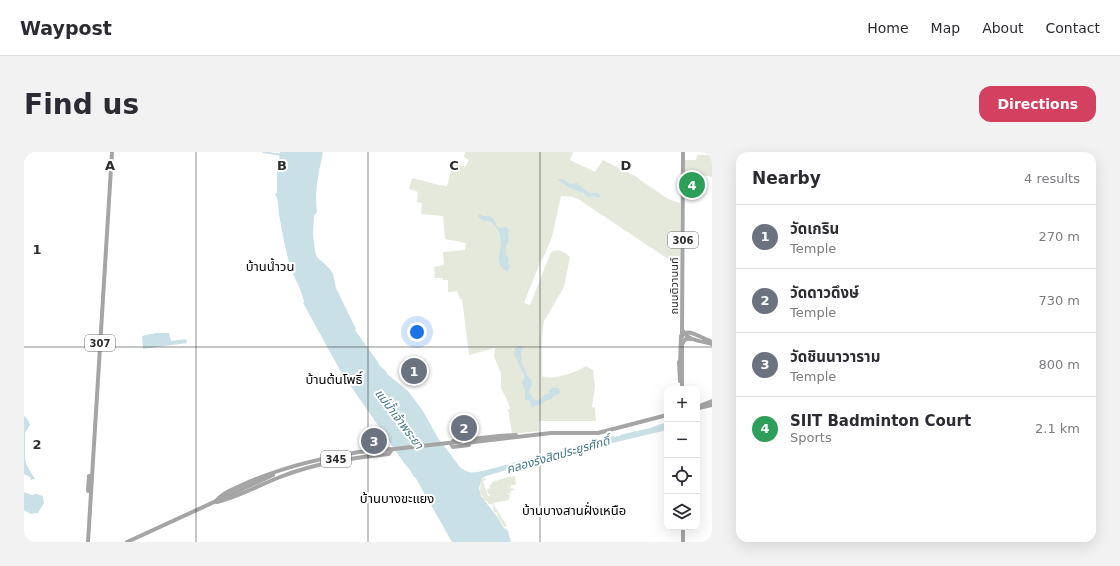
<!DOCTYPE html>
<meta charset="utf-8">
<style>
:root{--surface:#fff;--page:#f2f2f3;--text:#2b2b33;--muted:#7c7c81;--line:#e1e1e2;--accent:#d34060}
body{margin:0;font-family:"DejaVu Sans","Noto Sans Thai",sans-serif;background:var(--page);color:var(--text)}
.controls{position:absolute;right:12px;bottom:12px;display:grid;overflow:hidden;border-radius:8px;box-shadow:0 4px 16px #0002}
.controls button{width:36px;height:36px;display:grid;place-items:center;padding:0;border:0;border-bottom:1px solid var(--line);background:var(--surface);color:var(--text);font:20px sans-serif}
.you{position:absolute;left:393px;top:180px;width:14px;height:14px;margin:-10px;border:3px solid #fff;border-radius:50%;background:#1a73e8;box-shadow:0 0 0 6px #1a73e833}
.badge{display:grid;place-items:center;width:26px;height:26px;border-radius:50%;background:var(--accent);color:#fff;font-size:13px;font-weight:700}
.pin{position:absolute;translate:-50% -50%;border:2px solid #fff;box-shadow:0 1px 4px #0006}
.list{margin:0;padding:0;list-style:none}
h2{display:flex;justify-content:space-between;align-items:center;height:52px;margin:0;padding:0 16px;font-size:17px}
h2 small{font-size:13px;font-weight:400;color:var(--muted)}
.list li{display:grid;grid-template-columns:26px 1fr auto;gap:12px;align-items:center;box-sizing:border-box;height:64px;padding:0 16px;border-top:1px solid var(--line)}
.list b{display:block;font-size:15px;white-space:nowrap}
.list p{margin:0;font-size:13px;white-space:nowrap;color:var(--muted)}
.list em{font-size:13px;font-style:normal;color:var(--muted)}
.icon{flex:none;width:22px;height:22px;fill:none;stroke:currentColor;stroke-width:2;stroke-linecap:round;stroke-linejoin:round}
.map{position:relative;flex:none;width:688px;height:390px;overflow:hidden;border-radius:12px}
header{display:flex;align-items:center;gap:24px;box-sizing:border-box;height:56px;padding:0 20px;background:var(--surface);border-bottom:1px solid var(--line)}
header strong{font-size:19px}
nav{display:flex;gap:22px;margin-inline-start:auto;font-size:14px}
.intro{display:flex;align-items:center;justify-content:space-between;box-sizing:border-box;height:96px;padding:0 24px}
h1{margin:0;font-size:28px}
.button{padding:10px 18px;border-radius:12px;background:var(--accent);color:#fff;font-size:14px;font-weight:700}
main{display:flex;gap:24px;padding:0 24px}
aside{flex:1;background:var(--surface);border-radius:12px;box-shadow:0 4px 16px #0002}
.map>svg:first-child{display:block}
.green{fill:#e5e9dc}
.water{fill:#cae0e7}
.lines{fill:none;stroke-linecap:round;stroke-linejoin:round}
.canal{stroke:#cae0e7;stroke-width:2}
.major{stroke:#a5a5a5;stroke-width:4}
.major-bridge{stroke:#a5a5a5;stroke-width:4}
.grid{fill:none;stroke:#2d2d2d;stroke-width:1;stroke-opacity:0.55}
.labels{text-anchor:middle;dominant-baseline:central;stroke-width:4;stroke-linejoin:round;paint-order:stroke}
.shield{fill:#fff;stroke:#6c6c6c;stroke-width:1}
.shield-label{font-size:10px;font-weight:bold;fill:#2d2d2d}
.street-label{font-size:11px;fill:#2d2d2d;stroke:#fff}
.water-label{font-size:12px;font-style:italic;fill:#437687;stroke:#fff}
.quarter-label{font-size:13px;fill:#000;stroke:#fff}
.grid-label{font-size:13px;text-anchor:middle;font-weight:bold;fill:#2d2d2d;stroke:#fff;stroke-width:4;stroke-linejoin:round;paint-order:stroke}
</style>
<header>
<strong>Waypost</strong>
<nav><a>Home</a><a>Map</a><a>About</a><a>Contact</a></nav>
</header>
<div class="intro"><h1>Find us</h1><a class="button">Directions</a></div>
<main>
<div class="map">
<svg width="688" height="390" viewBox="0 0 688 390">
<rect width="100%" height="100%" fill="#fff"/>
<g class="green">
<path d="M 441,0 L 549,0 L 546,8 L 571,20 L 579,8 L 611,24 L 644,47 L 656,51 L 656,115 L 554,47 L 549,45 L 537,44 L 528,85 L 521,102 L 516,111 L 500,151 L 506,153 L 527,100 C 535,97 540,99 546,105 L 540,135 L 520,169 L 518,185 L 518,224 C 529,229 553,220 562,214 L 569,218 L 571,235 L 568,255 L 571,256 L 572,269 L 515,269 L 515,279 L 488,282 L 484,257 L 486,257 L 484,250 L 477,236 L 477,221 L 470,205 L 471,196 L 445,203 L 438,147 L 436,147 L 433,139 L 424,140 L 424,128 L 419,128 L 419,126 L 411,126 L 410,115 L 420,113 L 419,100 L 441,98 L 442,91 L 421,87 L 419,64 L 397,62 L 398,51 L 393,50 L 394,40 L 385,37 L 388,26 L 415,33 L 423,34 L 429,11 L 441,15 L 445,8 L 440,5 Z"/>
<path d="M 673,3 L 688,3 L 688,25 L 678,23 L 661,23 L 661,8 L 672,8 Z"/>
<path d="M 491,324 L 492,333 L 487,333 L 487,336 L 490,337 L 490,338 L 487,339 L 486,340 L 488,342 L 484,341 L 486,344 L 485,348 L 469,351 L 483,374 L 480,375 L 473,363 L 474,362 L 472,360 L 470,360 L 469,356 L 470,354 L 468,352 L 465,352 L 464,350 L 460,348 L 456,340 L 457,328 L 460,326 L 462,327 L 462,328 L 459,329 L 464,344 L 466,343 L 465,342 L 464,342 L 463,337 L 466,336 L 465,333 L 468,332 L 468,330 L 484,325 Z"/>
</g>
<g class="water">
<path d="M 256,0 L 299,0 C 295,19 290,40 293,60 L 290,64 L 289,81 L 291,99 L 293,105 L 306,117 L 309,122 L 312,136 L 332,177 L 331,178 L 354,210 L 355,213 L 363,220 L 362,221 L 384,239 L 399,259 L 414,286 L 436,315 C 445,322 448,321 459,319 L 590,284 L 591,285 L 592,285 L 592,284 L 596,284 L 596,283 L 612,279 L 613,280 L 613,279 L 626,276 L 643,270 L 643,278 L 517,308 L 462,324 L 458,326 L 455,336 L 457,344 L 474,366 L 479,375 L 484,379 L 487,390 L 428,390 L 391,325 L 390,325 L 386,318 L 380,311 L 317,220 L 279,151 L 280,150 C 278,140 274,133 270,124 C 262,105 259,83 255,63 C 254,56 255,48 251,42 L 253,41 L 253,21 Z"/>
<path d="M 535,27 L 539,27 L 546,32 L 553,31 L 565,41 L 574,41 L 576,44 L 575,46 L 570,44 L 565,45 L 557,40 L 546,36 L 534,28 Z"/>
<path d="M 455,62 L 459,64 L 466,64 L 470,68 L 474,76 L 481,75 L 485,77 L 484,83 L 485,87 L 482,95 L 482,102 L 485,107 L 484,111 L 486,115 L 483,120 L 476,114 C 476,111 474,107 475,104 C 477,93 479,85 472,75 C 471,74 469,71 467,70 C 461,67 459,71 454,64 Z"/>
<path d="M 132,181 L 145,181 L 147,189 L 162,187 L 163,191 L 119,197 L 118,184 Z"/>
<path d="M 495,193 L 497,193 L 499,198 L 497,200 L 498,207 L 497,210 L 501,217 L 503,223 L 507,227 L 508,233 L 505,239 L 509,247 C 514,250 517,247 520,243 L 524,242 L 527,236 L 534,236 L 536,238 L 535,242 L 530,244 L 527,247 L 521,249 L 518,252 L 508,255 L 506,249 L 501,248 L 501,239 L 498,230 C 503,223 499,221 496,215 C 494,210 494,207 490,204 L 491,197 Z"/>
<path d="M 0,264 L 4,268 L 6,273 L 1,281 L 1,305 L 2,312 L 11,327 L 7,328 L 6,325 L 0,322 Z"/>
<path d="M 0,340 L 8,343 L 12,342 L 19,344 L 20,351 L 14,361 L 7,362 L 0,358 Z"/>
</g>
<g class="lines">
<path class="canal" d="M 239,0 L 258,3"/>
<g class="major">
<path d="M 659,179 C 664,189 678,189 688,192"/>
<path d="M 675,184 L 686,189"/>
<path d="M 658,185 L 659,0"/>
<path d="M 658,193 C 660,188 661,186 667,187"/>
<path d="M 658,195 L 658,237"/>
<path d="M 655,210 L 656,229"/>
<path d="M 673,255 L 688,249"/>
<path d="M 675,256 L 688,253"/>
<path d="M 439,288 L 475,284 L 492,283"/>
<path d="M 429,289 L 427,292 L 429,295 L 445,293"/>
<path d="M 442,291 L 527,281 L 574,281 L 643,263"/>
<path d="M 64,339 L 65,324"/>
<path d="M 193,348 C 199,340 210,337 218,333 C 262,313 307,304 354,297"/>
<path d="M 193,350 C 215,345 235,333 256,325 C 291,311 328,306 365,302 L 367,299 L 365,297"/>
<path d="M 659,375 L 659,390"/>
<path d="M 64,390 L 88,0"/>
<path d="M 103,390 L 249,323"/>
</g>
<g class="major-bridge">
<path d="M 656,213 L 657,184 C 663,178 668,181 675,184"/>
<path d="M 352,299 L 442,289"/>
</g>
</g>
<path class="grid" d="M 172,0 L 172,390M 344,0 L 344,390M 516,0 L 516,390M 0,195 L 688,195"/>
<g class="labels">
<g class="shield">
<rect x="644" y="80" width="30" height="16" rx="3"/>
<rect x="61" y="183" width="30" height="16" rx="3"/>
<rect x="297" y="299" width="30" height="16" rx="3"/>
</g>
<g class="shield-label">
<text x="659" y="88">306</text>
<text x="76" y="191">307</text>
<text x="312" y="307">345</text>
</g>
<g class="street-label">
<text transform="translate(650 134) rotate(-90)">ถนนติวานนท์</text>
</g>
<g class="water-label">
<text transform="translate(375 267) rotate(53)">แม่น้ำเจ้าพระยา</text>
<text transform="translate(534 303) rotate(-16)">คลองรังสิตประยูรศักดิ์</text>
</g>
<g class="quarter-label">
<text x="246" y="114">บ้านน้ำวน</text>
<text x="310" y="227">บ้านต้นโพธิ์</text>
<text x="373" y="346">บ้านบางขะแยง</text>
<text x="550" y="358">บ้านบางสานฝั่งเหนือ</text>
</g>
</g>
<g class="grid-label">
<text x="86" y="18">A</text>
<text x="258" y="18">B</text>
<text x="430" y="18">C</text>
<text x="602" y="18">D</text>
<text x="13" y="102">1</text>
<text x="13" y="297">2</text>
</g>
</svg>
<div class="controls">
<button>+</button>
<button>−</button>
<button><svg class="icon" aria-label="locate" viewBox="0 0 24 24"><circle cx="12" cy="12" r="6"/><path d="M12 2v4M12 18v4M2 12h4M18 12h4"/></svg></button>
<button><svg class="icon" aria-label="layers" viewBox="0 0 24 24"><path d="M12 4l9 5-9 5-9-5zM3 14l9 5 9-5"/></svg></button>
</div>
<div class="you"></div>
<div class="pin badge" style="left:390px;top:219px;background:#6b7280">1</div>
<div class="pin badge" style="left:440px;top:276px;background:#6b7280">2</div>
<div class="pin badge" style="left:350px;top:289px;background:#6b7280">3</div>
<div class="pin badge" style="left:668px;top:33px;background:#2e9e5b">4</div>
</div>
<aside>
<h2>Nearby<small>4 results</small></h2>
<ul class="list">
<li><span class="badge" style="background:#6b7280">1</span><div><b>วัดเกริน</b><p>Temple</p></div><em>270 m</em></li>
<li><span class="badge" style="background:#6b7280">2</span><div><b>วัดดาวดึงษ์</b><p>Temple</p></div><em>730 m</em></li>
<li><span class="badge" style="background:#6b7280">3</span><div><b>วัดชินนาวาราม</b><p>Temple</p></div><em>800 m</em></li>
<li><span class="badge" style="background:#2e9e5b">4</span><div><b>SIIT Badminton Court</b><p>Sports</p></div><em>2.1 km</em></li>
</ul>
</aside>
</main>
